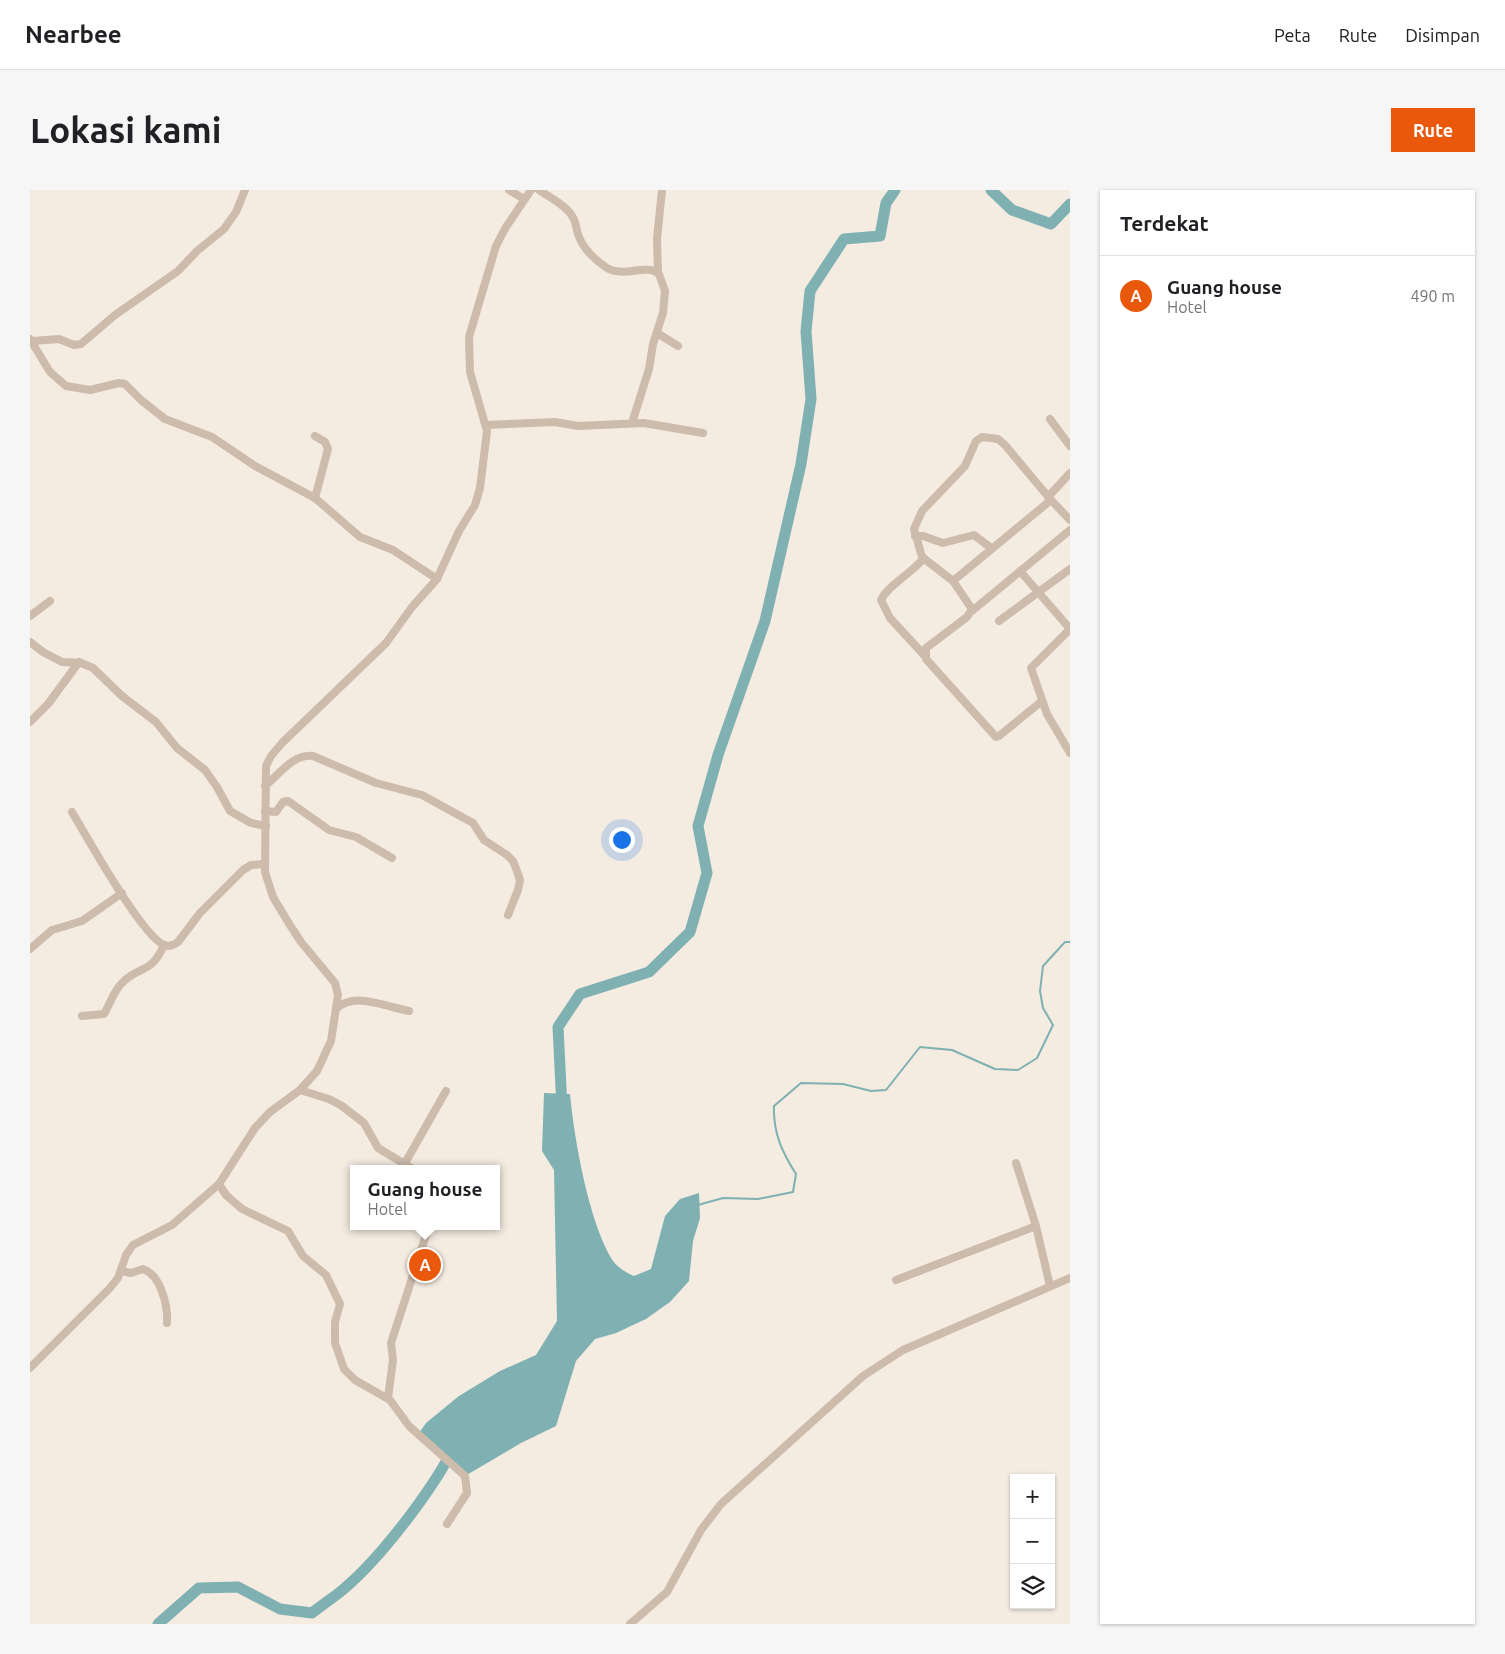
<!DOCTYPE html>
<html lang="id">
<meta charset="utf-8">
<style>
:root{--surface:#fff;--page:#f6f6f6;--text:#202124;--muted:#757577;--line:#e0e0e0;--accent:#ea580c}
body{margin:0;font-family:Ubuntu,sans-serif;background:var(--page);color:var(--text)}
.controls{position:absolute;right:15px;bottom:15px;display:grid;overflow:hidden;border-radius:0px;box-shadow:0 1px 4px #0004}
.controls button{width:45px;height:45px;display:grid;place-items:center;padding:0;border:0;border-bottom:1px solid var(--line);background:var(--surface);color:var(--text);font:25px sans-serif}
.you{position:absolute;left:591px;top:649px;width:18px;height:18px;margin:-12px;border:4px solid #fff;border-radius:50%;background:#1a73e8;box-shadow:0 0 0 8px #1a73e833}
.badge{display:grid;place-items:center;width:32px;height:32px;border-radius:50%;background:var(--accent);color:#fff;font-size:16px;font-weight:700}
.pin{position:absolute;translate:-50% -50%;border:2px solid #fff;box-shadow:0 1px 5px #0006}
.popup{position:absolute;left:320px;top:975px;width:150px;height:65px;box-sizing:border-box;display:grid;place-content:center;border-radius:0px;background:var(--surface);filter:drop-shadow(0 1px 4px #0005);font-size:16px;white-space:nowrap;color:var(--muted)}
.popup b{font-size:19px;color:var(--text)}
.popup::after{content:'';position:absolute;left:50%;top:100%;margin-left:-10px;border:10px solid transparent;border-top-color:var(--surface)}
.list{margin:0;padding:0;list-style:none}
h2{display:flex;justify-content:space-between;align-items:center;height:65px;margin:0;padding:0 20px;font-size:21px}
h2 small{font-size:16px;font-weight:400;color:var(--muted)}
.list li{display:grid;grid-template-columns:32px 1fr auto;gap:15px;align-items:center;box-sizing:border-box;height:80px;padding:0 20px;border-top:1px solid var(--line)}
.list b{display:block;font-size:19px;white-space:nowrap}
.list p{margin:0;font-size:16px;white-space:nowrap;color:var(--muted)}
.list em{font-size:16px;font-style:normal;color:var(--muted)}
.icon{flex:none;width:28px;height:28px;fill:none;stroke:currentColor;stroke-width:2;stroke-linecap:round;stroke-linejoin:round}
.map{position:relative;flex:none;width:1040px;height:1434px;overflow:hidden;border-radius:0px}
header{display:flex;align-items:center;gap:30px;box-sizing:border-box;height:70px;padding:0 25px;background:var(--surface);border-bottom:1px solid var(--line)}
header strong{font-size:24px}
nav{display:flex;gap:28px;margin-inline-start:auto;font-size:18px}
.intro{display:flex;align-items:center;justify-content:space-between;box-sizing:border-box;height:120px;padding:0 30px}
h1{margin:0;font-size:35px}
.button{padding:12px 22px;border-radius:0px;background:var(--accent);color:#fff;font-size:18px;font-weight:700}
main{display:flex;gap:30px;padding:0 30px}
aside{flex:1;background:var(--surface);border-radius:0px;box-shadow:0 1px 4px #0004}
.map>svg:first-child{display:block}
.water{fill:#7fb0b2}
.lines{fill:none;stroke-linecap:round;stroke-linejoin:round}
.stream{stroke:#7fb0b2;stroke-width:2}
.river{stroke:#7fb0b2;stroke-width:11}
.minor{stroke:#cdbbac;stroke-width:8}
</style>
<header>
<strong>Nearbee</strong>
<nav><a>Peta</a><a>Rute</a><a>Disimpan</a></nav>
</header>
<div class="intro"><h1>Lokasi kami</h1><a class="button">Rute</a></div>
<main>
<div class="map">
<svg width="1040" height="1434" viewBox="0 0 1040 1434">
<rect width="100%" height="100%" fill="#f4ebe1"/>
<path class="water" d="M 514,903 L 540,904 C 544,948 559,1034 583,1071 C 588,1078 597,1083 604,1086 L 621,1079 L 635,1026 L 650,1009 L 669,1003 L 670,1028 L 663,1051 L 659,1091 L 640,1112 L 616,1129 L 586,1143 L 565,1149 L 546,1171 L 526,1236 L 491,1253 L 435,1286 L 389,1243 L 396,1233 L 429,1206 L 470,1181 L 506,1165 L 527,1131 L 524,980 L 512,961 Z"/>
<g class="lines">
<path class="stream" d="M 668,1015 L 693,1008 L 728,1009 L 763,1002 L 766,984 C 752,962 743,943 744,916 L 771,893 L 813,894 L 841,901 L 856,900 L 890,857 L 922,860 L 965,879 L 988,880 L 1007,868 L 1023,835 L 1013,818 L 1010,801 L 1013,776 L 1035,752 L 1040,752"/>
<g class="river">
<path d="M 961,0 L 982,20 L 1021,34 L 1040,14"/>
<path d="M 532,918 L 528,837 L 550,804 L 619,782 L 660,742 L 677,683 L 668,636 L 688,565 L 735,431 L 771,274 L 781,209 L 776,141 L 780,101 L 814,49 L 850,46 L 856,13 L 865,0"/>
<path d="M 128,1434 L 169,1398 L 208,1397 L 250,1419 L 282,1423 C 293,1414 305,1407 316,1397 C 351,1367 400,1303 422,1261"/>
</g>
<g class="minor">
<path d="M 479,0 L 494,9"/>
<path d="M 509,0 C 519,7 536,15 542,26 C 546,31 546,38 548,44 C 552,58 566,71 577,78 C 593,88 617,73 629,84 L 635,101 L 633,123 L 623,154 L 619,179 L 602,233"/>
<path d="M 628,83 L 627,49 L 632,0"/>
<path d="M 627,143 L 648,156"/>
<path d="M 0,149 L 20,182 L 36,196 L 60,200 L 89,193 L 95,194 L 111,210 L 135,229 L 182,247 L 225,276 L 285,308 L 330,347 L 363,360 L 407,389"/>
<path d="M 2,151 L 29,149 L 44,155 L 51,154 L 85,125 L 148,81 L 167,61 L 194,39 L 206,22 L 215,0"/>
<path d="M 1020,229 L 1040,256"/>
<path d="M 456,235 L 525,232 L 548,236 L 614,233 L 673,243"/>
<path d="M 285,246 L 295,252 L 298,259 L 285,308"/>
<path d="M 1018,307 L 1040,283"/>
<path d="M 885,346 L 893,346 L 913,353 L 944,345 L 961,358"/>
<path d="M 894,368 C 882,383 857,396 851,410 L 860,428 L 894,465"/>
<path d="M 990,381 L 1040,439"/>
<path d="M 923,391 L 1021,310"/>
<path d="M 942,421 L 1040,340"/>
<path d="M 0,426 L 20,411"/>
<path d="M 969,431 L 1040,379"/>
<path d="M 1040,439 L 1001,478 L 1017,524 L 1040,563"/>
<path d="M 0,452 L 13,462 L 32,472 L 51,473 L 63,478 L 92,506 L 126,532 L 147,558 L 175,580 L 187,597 L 200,621 L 221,633 L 236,636"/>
<path d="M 1012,511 L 969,546 L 966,547 L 896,469 L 896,458 L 937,427 L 942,419 L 923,391 L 892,367 L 884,339 L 892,321 L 935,276 L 946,251 L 952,247 L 968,249 L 975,255 L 1021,310 L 1040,330"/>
<path d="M 0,532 L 18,514 L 49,472"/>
<path d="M 235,596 C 250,584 262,564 283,566 L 346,593 L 392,605 L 443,633 L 454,650 L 477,665 L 483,671 L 487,681 L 490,690 L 488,700 L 478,725"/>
<path d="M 235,621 L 246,622 L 253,612 L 258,611 L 299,640 L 326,647 L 362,668"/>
<path d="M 42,622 C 57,647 111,745 134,755 C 139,757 143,756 148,752 L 170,723 L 213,680 L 221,675 L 235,674"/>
<path d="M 0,759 L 22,740 L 52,731 L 92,703"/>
<path d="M 306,819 C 326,801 355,817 379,821"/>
<path d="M 52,826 L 74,824 C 80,814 83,802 92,793 C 109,775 121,785 134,755"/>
<path d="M 270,900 L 299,909 L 312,916 L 334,933 L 348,958 L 383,979"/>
<path d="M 375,973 L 416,901"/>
<path d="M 986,973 L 1006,1036 L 1020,1096"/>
<path d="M 189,994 L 196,1005 L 212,1019 L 258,1041 L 273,1066 L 296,1085 L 310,1114 L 305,1132 L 305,1153 L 314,1179 L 325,1190 L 360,1210 L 379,1236 L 435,1286 L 437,1303 L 417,1334"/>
<path d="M 91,1081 L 101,1083 L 113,1079 C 131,1085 138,1116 137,1133"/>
<path d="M 866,1090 L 1006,1036"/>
<path d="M 0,1178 L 79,1099 L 88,1088 L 96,1065 L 103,1055 L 142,1035 L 189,994 L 225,938 L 240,922 L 270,900 L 287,881 L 301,851 L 308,805 L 305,793 L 271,752 L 258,732 L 243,707 L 235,682 L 236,576 L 241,566 L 252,553 L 356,453 L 382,417 L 407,389 L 429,341 L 445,315 L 450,298 L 457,241 L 440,182 L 439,147 L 466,56 L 476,37 L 501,0"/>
<path d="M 358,1208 L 363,1170 L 361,1153 L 399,1036"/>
<path d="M 600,1434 L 637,1402 L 671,1340 L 691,1314 L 833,1186 L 873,1160 L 1040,1088"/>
</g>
</g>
</svg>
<div class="controls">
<button>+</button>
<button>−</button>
<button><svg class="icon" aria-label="layers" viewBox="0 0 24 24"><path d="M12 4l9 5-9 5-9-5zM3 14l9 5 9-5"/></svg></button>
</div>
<div class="you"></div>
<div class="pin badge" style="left:395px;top:1075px">A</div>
<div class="popup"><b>Guang house</b>Hotel</div>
</div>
<aside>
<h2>Terdekat<small></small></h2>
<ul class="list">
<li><span class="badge">A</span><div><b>Guang house</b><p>Hotel</p></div><em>490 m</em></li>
</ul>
</aside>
</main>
